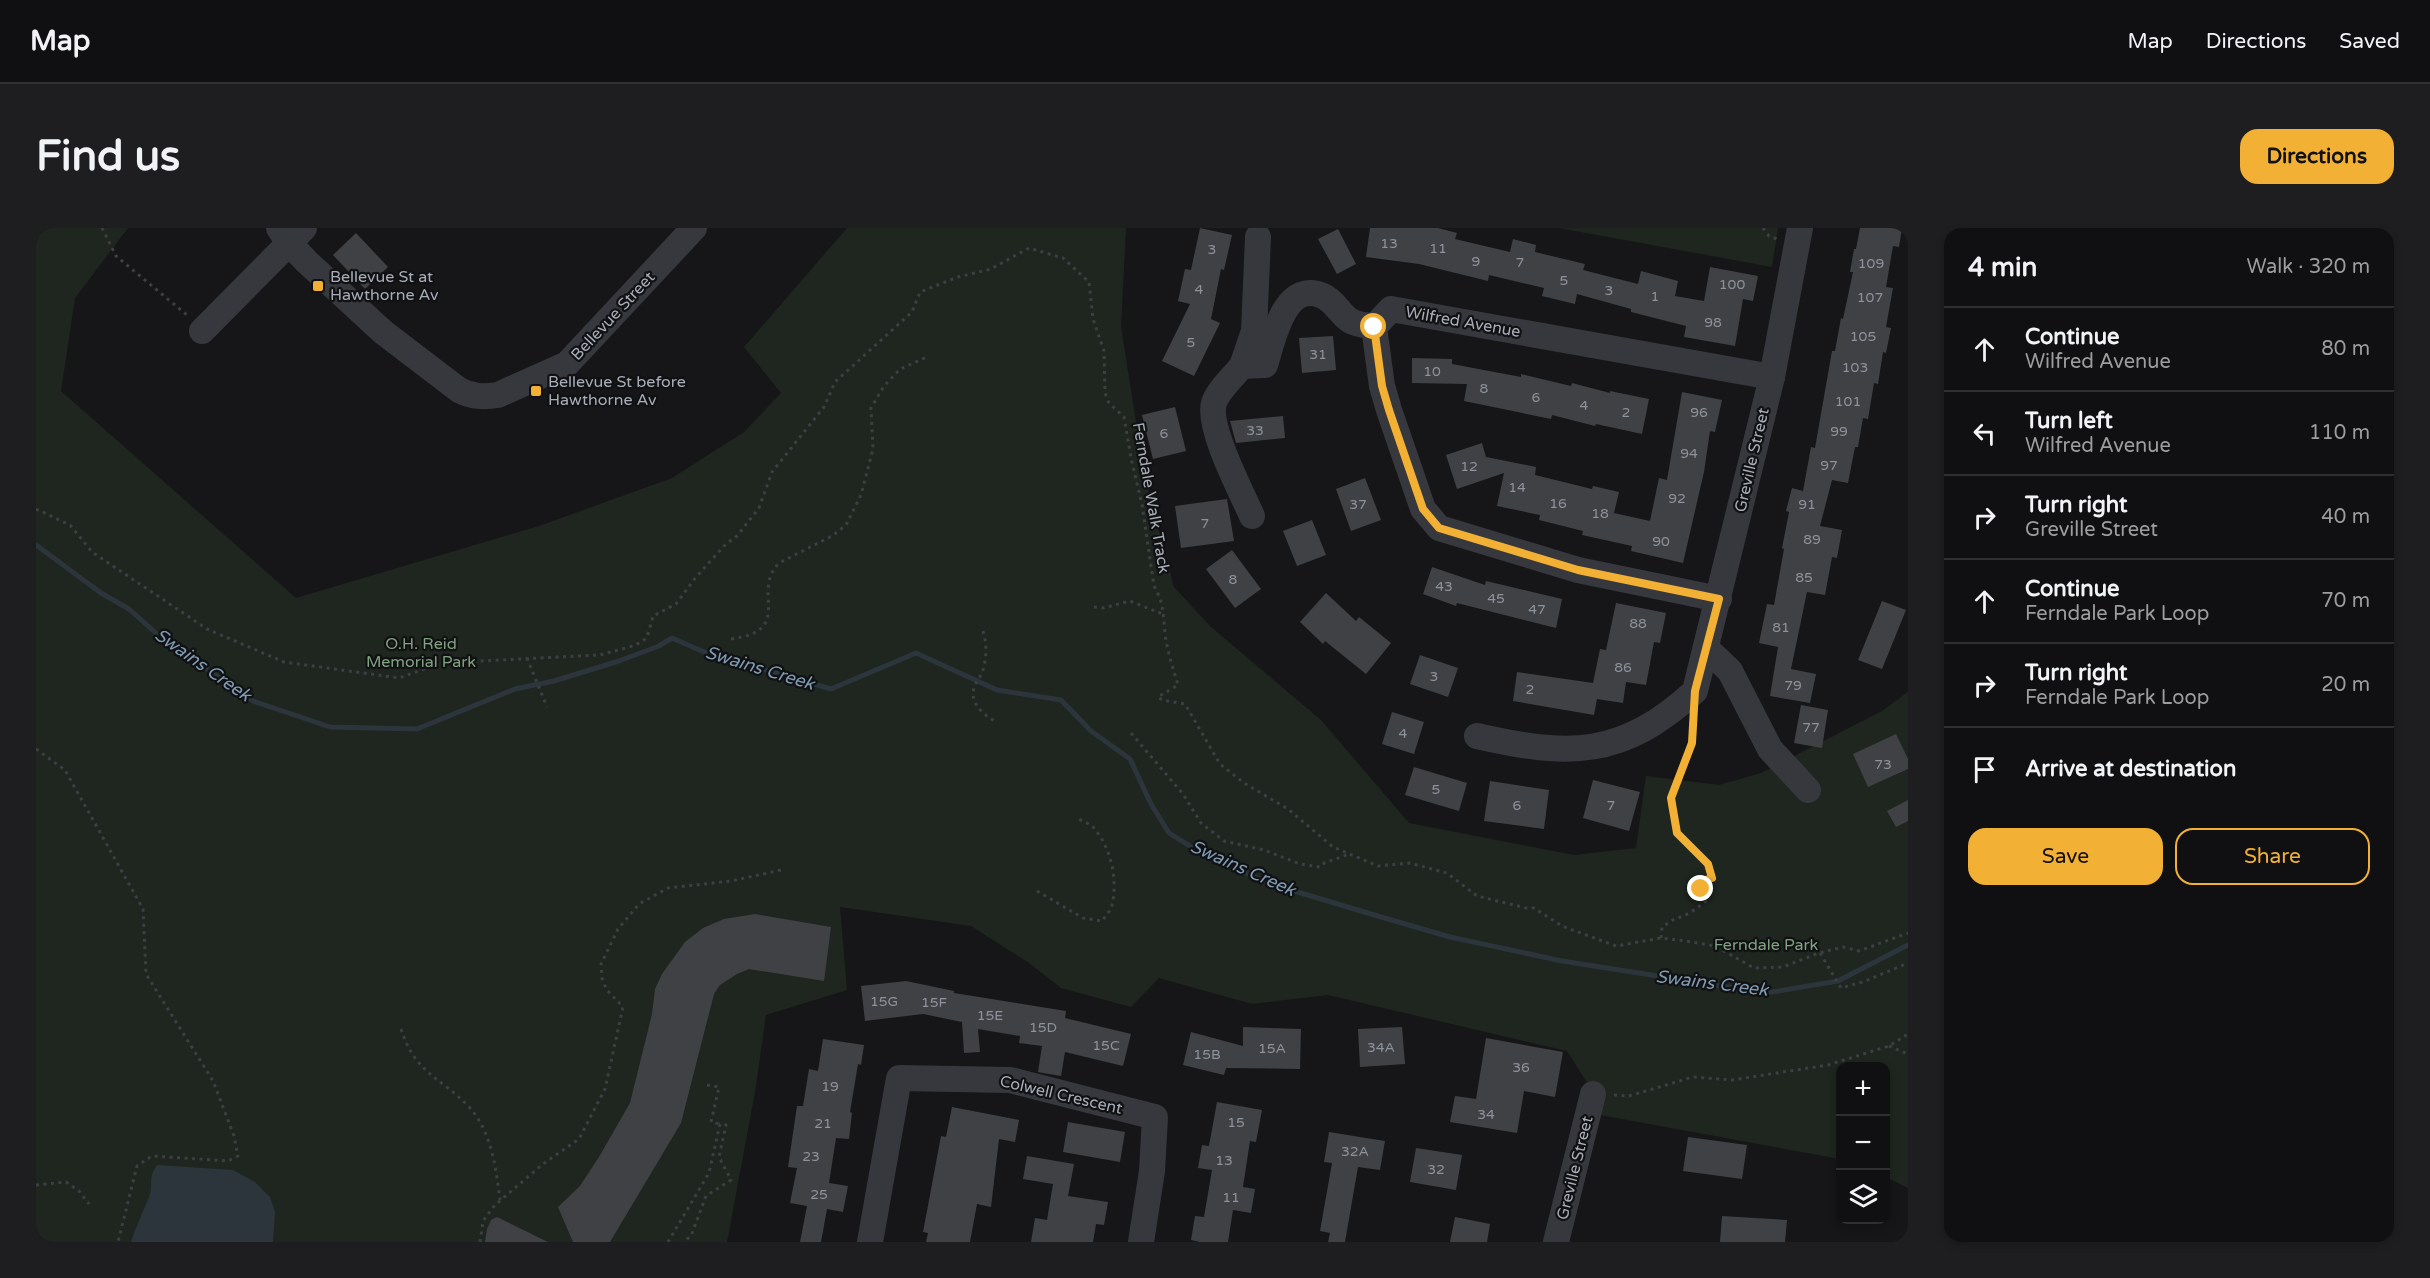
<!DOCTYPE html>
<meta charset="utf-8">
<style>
:root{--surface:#101012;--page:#1e1e20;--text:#f1f3f6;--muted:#9c9d9f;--line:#303032;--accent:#f2b134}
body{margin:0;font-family:"Varela Round",sans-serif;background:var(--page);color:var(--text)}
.controls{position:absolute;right:18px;bottom:18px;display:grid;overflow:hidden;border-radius:12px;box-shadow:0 3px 9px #0003}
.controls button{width:54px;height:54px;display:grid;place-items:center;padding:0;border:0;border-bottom:2px solid var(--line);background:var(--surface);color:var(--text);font:30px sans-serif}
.stop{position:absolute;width:18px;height:18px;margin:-14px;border:4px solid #f2b134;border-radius:50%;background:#fff}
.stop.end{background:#f2b134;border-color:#fff;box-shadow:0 2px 6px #0008}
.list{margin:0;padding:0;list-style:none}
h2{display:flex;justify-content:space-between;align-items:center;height:78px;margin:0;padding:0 24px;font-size:26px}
h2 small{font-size:20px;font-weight:400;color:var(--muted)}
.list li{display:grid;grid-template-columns:39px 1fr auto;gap:18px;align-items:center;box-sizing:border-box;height:84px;padding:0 24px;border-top:2px solid var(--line)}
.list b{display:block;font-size:22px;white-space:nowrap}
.list p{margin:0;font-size:20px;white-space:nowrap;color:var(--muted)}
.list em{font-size:20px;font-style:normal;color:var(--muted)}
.actions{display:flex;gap:12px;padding:18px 24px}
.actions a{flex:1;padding:14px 0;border:2px solid var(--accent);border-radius:18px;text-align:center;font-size:21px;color:var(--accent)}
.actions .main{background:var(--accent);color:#111}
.icon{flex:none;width:33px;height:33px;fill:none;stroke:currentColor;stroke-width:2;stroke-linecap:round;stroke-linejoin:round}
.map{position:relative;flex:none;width:1872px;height:1014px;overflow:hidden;border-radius:18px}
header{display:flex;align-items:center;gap:36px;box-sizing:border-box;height:84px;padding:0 30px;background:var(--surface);border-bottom:2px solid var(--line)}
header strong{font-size:28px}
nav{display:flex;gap:33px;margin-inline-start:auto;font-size:21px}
.intro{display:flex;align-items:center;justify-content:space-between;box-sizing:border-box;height:144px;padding:0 36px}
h1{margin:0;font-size:42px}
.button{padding:15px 27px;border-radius:18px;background:var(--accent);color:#111;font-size:21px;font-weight:700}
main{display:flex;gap:36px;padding:0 36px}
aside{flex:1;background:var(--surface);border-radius:18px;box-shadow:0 3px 9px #0003}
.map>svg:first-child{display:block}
.green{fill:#1e261f}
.water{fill:#2c353c}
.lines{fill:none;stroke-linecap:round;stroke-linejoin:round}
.stream{stroke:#2c353c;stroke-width:5}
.building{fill:#404145}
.path{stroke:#3d3f44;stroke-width:3;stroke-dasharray:3 4.5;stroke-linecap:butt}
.minor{stroke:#37383d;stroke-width:26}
.route{stroke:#f2b134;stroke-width:8}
.poi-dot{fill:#f2b134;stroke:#111113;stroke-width:2}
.labels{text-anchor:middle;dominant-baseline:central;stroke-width:4.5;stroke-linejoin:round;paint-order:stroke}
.number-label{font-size:14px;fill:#8e929b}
.poi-label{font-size:16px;fill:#a8adb8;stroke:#111113;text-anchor:start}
.street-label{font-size:16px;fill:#a8adb8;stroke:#111113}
.park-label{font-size:16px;fill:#7fa381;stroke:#111113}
.water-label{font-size:18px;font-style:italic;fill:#7f9bb3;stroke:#111113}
</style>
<header>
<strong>Map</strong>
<nav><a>Map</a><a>Directions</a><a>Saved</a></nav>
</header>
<div class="intro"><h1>Find us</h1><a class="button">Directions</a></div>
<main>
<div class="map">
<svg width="1872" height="1014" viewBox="0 0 1872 1014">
<rect width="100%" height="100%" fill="#161618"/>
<g class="green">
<path d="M 0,0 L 92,0 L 39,70 L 25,163 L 260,370 L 503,298 L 636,250 L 708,204 L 745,165 L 708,119 L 811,0 L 1090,0 L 1085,99 L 1109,250 L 1138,359 L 1175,399 L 1285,492 L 1373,595 L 1538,627 L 1600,620 L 1610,548 L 1683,557 L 1725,545 L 1846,483 L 1872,464 L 1872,960 L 1850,949 L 1850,838 L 1804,838 L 1804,931 L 1564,887 L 1565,877 L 1531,823 L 1292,767 L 1216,776 L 1123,750 L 1095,779 L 1025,760 L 993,735 L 935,698 L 804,679 L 811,762 L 730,787 L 719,864 L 691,1014 L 0,1014 Z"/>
<path d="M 1523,0 L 1742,0 L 1736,39 Z"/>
</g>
<path class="water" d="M 121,937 L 197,942 L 219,954 L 234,969 L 239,984 L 237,1014 L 95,1014 C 100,998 107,984 113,969 C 118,955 111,952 121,937 Z"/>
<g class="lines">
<path class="stream" d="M 0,317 L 65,365 L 93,381 L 122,407 L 217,473 L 294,499 L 381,501 L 479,461 L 518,453 L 583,433 L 623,418 L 636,410 L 668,424 L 795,461 L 880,425 L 961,462 L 1025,472 L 1055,503 L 1094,531 L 1115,576 L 1133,605 L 1170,628 L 1238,657 L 1335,686 L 1414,709 L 1526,733 L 1730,765 L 1802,753 L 1872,717"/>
</g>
<g class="building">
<path d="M 1164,0 L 1196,7 L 1188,42 L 1185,41 L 1175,91 L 1184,95 L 1158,148 L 1126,133 L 1154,76 L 1142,73 L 1149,41 L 1155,42 Z"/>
<path d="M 1334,0 L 1402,0 L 1421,5 L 1419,11 L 1474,24 L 1477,11 L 1500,17 L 1499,24 L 1549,36 L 1547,42 L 1602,56 L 1605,43 L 1642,53 L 1639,68 L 1668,73 L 1674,39 L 1722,48 L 1717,73 L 1707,71 L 1699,118 L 1648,109 L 1650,98 L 1595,84 L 1595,81 L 1541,66 L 1539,76 L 1506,68 L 1508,60 L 1453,47 L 1452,53 L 1383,36 L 1330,29 Z"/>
<path d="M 1824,0 L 1866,0 L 1863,19 L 1857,18 L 1850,59 L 1857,60 L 1850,99 L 1855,100 L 1850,125 L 1847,124 L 1842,156 L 1838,155 L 1832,191 L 1827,190 L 1822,219 L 1819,219 L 1812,255 L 1796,252 L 1784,298 L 1806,302 L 1801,330 L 1796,329 L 1789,367 L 1771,364 L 1755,441 L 1780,446 L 1774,475 L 1734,468 L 1742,419 L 1723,415 L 1731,376 L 1738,377 L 1748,321 L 1746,320 L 1753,284 L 1750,283 L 1756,260 L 1767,263 L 1775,219 L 1779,220 L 1796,123 L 1799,123 L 1805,90 L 1807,91 L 1817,44 L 1814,44 L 1818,21 L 1820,21 Z"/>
<path d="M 1302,1 L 1320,36 L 1301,46 L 1282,11 Z"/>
<path d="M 320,5 L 352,39 L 329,61 L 297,27 Z"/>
<path d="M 1297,108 L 1300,142 L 1266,145 L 1263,110 Z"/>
<path d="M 1376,130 L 1416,131 L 1416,136 L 1485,149 L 1485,146 L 1535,158 L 1536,155 L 1574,165 L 1574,163 L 1613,171 L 1606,206 L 1560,196 L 1559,198 L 1516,187 L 1515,191 L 1428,173 L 1431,156 L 1376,155 Z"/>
<path d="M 1646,164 L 1686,172 L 1679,204 L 1674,203 L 1668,244 L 1647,335 L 1595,323 L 1596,318 L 1546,307 L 1547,303 L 1503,292 L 1504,287 L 1461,278 L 1468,245 L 1421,261 L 1410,227 L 1446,215 L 1450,229 L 1500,239 L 1499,247 L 1556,261 L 1557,258 L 1583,264 L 1578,285 L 1614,293 L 1623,250 L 1631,252 Z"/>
<path d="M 1139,179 L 1150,223 L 1117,231 L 1106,187 Z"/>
<path d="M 1247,188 L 1249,210 L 1200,215 L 1194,193 Z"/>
<path d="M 1329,250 L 1345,292 L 1315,303 L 1300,261 Z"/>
<path d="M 1191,271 L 1198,313 L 1145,320 L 1139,278 Z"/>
<path d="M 1276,292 L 1290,327 L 1261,338 L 1247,303 Z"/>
<path d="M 1196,322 L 1225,361 L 1199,380 L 1170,341 Z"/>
<path d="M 1396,339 L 1449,357 L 1450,353 L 1526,371 L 1520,400 L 1421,375 L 1420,378 L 1387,366 Z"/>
<path d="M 1290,365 L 1320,393 L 1323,389 L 1355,415 L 1330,446 L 1289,413 L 1287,416 L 1264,394 Z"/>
<path d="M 1846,373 L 1870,382 L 1846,441 L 1822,432 Z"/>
<path d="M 1580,375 L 1630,385 L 1624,415 L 1618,414 L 1610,457 L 1590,454 L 1587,475 L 1561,471 L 1558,487 L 1477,473 L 1481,444 L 1557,455 L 1564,421 L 1570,422 Z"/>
<path d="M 1384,427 L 1422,440 L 1412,469 L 1374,456 Z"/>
<path d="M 1765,477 L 1792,482 L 1786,520 L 1758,515 Z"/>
<path d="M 1356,484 L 1388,494 L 1378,526 L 1346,516 Z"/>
<path d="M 1860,506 L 1872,531 L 1872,541 L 1832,559 L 1817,526 Z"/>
<path d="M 1378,539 L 1431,555 L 1423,583 L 1369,567 Z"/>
<path d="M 1557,552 L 1604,564 L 1593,603 L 1547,590 Z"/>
<path d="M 1454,553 L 1513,562 L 1508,601 L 1448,593 Z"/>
<path d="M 1872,572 L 1872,593 L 1860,599 L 1851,583 Z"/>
<path d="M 719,686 L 795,699 L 788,753 L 713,741 L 701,746 L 684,757 L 678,766 L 645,895 L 574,1014 L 537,1014 L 522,979 L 544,958 L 563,929 L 594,875 L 616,786 L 619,761 L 626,746 L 649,714 L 667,700 L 688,691 Z"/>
<path d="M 870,753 L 918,763 L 918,765 L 1030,783 L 1029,790 L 1095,806 L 1087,838 L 1029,824 L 1025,848 L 1007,845 L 1002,844 L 1006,818 L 983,815 L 984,808 L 942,801 L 944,824 L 928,825 L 926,794 L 887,786 L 829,793 L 825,758 Z"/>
<path d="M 1207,799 L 1265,801 L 1264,841 L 1190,840 L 1188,847 L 1147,837 L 1155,804 L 1207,818 Z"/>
<path d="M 1366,799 L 1369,836 L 1324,839 L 1322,801 Z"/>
<path d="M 1450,810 L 1527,824 L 1519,869 L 1488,863 L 1481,905 L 1414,894 L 1419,868 L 1440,871 Z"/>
<path d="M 787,811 L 828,817 L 825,837 L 822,836 L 814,884 L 816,885 L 813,911 L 800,910 L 793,955 L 812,958 L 807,984 L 791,981 L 785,1014 L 764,1014 L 771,978 L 754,975 L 761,940 L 752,939 L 761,878 L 767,878 L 773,841 L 782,843 Z"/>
<path d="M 1181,874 L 1226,882 L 1220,914 L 1214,913 L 1207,959 L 1219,961 L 1215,985 L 1197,982 L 1192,1014 L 1164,1014 L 1155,1012 L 1159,988 L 1168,989 L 1176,942 L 1162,940 L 1166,917 L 1173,918 Z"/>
<path d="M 916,879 L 983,892 L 979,914 L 963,911 L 955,979 L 941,976 L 934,1014 L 890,1014 L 892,1005 L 887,1004 L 905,908 L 910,909 Z"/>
<path d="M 1032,894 L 1089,904 L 1084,934 L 1027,924 Z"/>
<path d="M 1293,904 L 1349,913 L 1344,942 L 1322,939 L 1309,1014 L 1292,1014 L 1294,1005 L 1284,1003 L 1296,935 L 1288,934 Z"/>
<path d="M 1652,909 L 1711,917 L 1706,951 L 1647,943 Z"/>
<path d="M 1380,920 L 1426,927 L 1420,962 L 1374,954 Z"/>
<path d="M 991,928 L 1038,936 L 1032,968 L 1072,974 L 1068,997 L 1060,996 L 1057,1014 L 995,1014 L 999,990 L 1011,992 L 1017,956 L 987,951 Z"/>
<path d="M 1686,988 L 1751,992 L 1749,1014 L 1684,1014 Z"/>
<path d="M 461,989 L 512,1014 L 449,1014 L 451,1001 L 455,992 Z"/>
<path d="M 1419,989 L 1454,996 L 1451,1014 L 1414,1014 Z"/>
</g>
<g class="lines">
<g class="path">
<path d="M 66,0 L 80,28 L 151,87"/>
<path d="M 1727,0 L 1733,8 L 1741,11"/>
<path d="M 0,281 L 34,297 L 56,324 L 171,401 L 248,434 L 363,450 L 405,435 L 564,427 C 576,423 601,419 609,411 C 613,406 615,395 617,388 L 640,376 L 660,349 L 690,316 L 701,308 L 723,280 L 736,244 L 788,179 L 799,154 L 876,84 L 884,64 L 922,49 L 955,41 L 993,20 L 1027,30 L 1053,54 L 1057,91 L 1068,123 L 1069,165 L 1073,175 L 1088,189 L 1095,230 L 1106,277 L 1118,358 C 1128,376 1127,385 1129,405 C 1131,423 1137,440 1142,457 L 1122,469 L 1126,472 L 1149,476 L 1184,536 L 1208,555 L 1252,581 L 1297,619 L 1342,638 L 1373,635 L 1411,645 L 1441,668 L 1490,680 L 1498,680 L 1526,698 L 1580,718 L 1625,710 L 1650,713 L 1679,718 L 1718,740 L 1747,739 L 1783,725 L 1807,719 L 1823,723 L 1872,705"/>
<path d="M 1058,379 L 1067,380 L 1094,373 L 1129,387"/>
<path d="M 947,403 C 951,416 951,431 946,445 C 944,449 941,453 939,457 C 932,475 947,486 960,494"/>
<path d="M 695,411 C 760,402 714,365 743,335 L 796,308 L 810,297 L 825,267 L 837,221 L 835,180 L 848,158 L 864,141 L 891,129"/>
<path d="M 491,430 L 511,479"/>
<path d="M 1095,505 L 1147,566 L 1165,595 L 1188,613 L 1228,622 L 1264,636 L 1284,639 L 1286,636 L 1313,626"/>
<path d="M 0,521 L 29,542 L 107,681 L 110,746 L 177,853 L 198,908 L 202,928 L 192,933 L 116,928 L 101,938 L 82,1014"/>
<path d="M 1001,663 L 1047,690 L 1066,693 C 1070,688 1075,682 1076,677 C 1082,651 1075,619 1057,599 C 1053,595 1046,593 1040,590"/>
<path d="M 1625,710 L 1626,699 L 1637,692 L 1654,685 L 1673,671 L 1659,655 L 1676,650 L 1672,636 L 1641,605 L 1636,584 L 1635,570 L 1656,515 L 1657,492"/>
<path d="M 1784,725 L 1805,760 L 1827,754 L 1872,735"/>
<path d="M 365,801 C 380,847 404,848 434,880 C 456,905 460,941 464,972"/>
<path d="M 1853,818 L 1872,826"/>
<path d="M 671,857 L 683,859 L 675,894 L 684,896"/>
<path d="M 1578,867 L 1593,868 L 1657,849 L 1696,852 L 1792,837 L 1853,818 L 1872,806"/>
<path d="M 0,957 L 30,954 L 43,963 L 53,976"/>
<path d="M 444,1014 L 447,993 L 459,977 L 507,936 L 543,911 L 569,861 L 587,779 L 570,761 L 566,750 L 565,736 L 582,701 L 603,676 L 632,660 L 695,653 L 745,642"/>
<path d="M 632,1014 L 673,945 L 684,896 L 690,897 L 683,929 L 695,952 L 670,968 L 655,1008 L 647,1014"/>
</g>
<g class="minor">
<path d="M 243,0 L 253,15 L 271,34 L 347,104 L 423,162 C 436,169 448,169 462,167 L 531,136 L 658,0"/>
<path d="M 166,103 L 268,0"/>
<path d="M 1206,138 L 1218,103 L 1222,9"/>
<path d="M 1216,288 C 1205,263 1171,199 1178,175 C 1182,162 1198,148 1206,138 L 1229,137 C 1237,112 1248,51 1287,68 C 1299,73 1305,88 1315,93 C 1322,97 1331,97 1338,99"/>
<path d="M 1683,371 L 1542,342 L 1403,300 L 1387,281 L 1353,182 L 1346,158 L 1338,99 L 1355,81 L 1736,149"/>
<path d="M 1671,421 L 1694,443 L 1734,521 L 1772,562"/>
<path d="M 1441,508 C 1533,529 1586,530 1659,463 L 1736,149 L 1764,0"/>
<path d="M 834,1014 L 863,850 L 974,852 L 1119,889 L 1116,943 L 1105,1014"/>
<path d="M 1520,1014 L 1557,866"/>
</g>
</g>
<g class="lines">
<path class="route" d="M 1338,99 L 1346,158 L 1353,182 L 1387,281 L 1403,300 L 1542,342 L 1683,371 L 1659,463 L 1656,515 L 1635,570 L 1641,605 L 1672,636 L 1676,650 L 1659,655 L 1665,661"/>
</g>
<g class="poi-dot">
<rect x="276" y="52" width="12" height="12" rx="3"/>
<rect x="494" y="157" width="12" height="12" rx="3"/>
</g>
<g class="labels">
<g class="number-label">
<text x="1353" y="15">13</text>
<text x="1402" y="20">11</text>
<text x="1176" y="21">3</text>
<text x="1440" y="33">9</text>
<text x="1484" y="34">7</text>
<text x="1835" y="35">109</text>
<text x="1528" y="52">5</text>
<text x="1696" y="56">100</text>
<text x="1163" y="61">4</text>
<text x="1573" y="62">3</text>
<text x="1619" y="68">1</text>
<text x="1834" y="69">107</text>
<text x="1677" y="94">98</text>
<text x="1827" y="108">105</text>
<text x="1155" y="114">5</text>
<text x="1282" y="126">31</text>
<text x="1819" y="139">103</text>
<text x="1396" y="143">10</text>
<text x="1448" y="160">8</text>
<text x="1500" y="169">6</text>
<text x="1812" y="173">101</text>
<text x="1548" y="177">4</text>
<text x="1590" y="184">2</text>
<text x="1663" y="184">96</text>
<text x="1219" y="202">33</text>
<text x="1803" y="203">99</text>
<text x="1128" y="205">6</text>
<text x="1653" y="225">94</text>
<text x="1793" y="237">97</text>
<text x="1433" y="238">12</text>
<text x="1481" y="259">14</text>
<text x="1641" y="270">92</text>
<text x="1522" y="275">16</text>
<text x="1322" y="276">37</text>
<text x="1771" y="276">91</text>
<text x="1564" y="285">18</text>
<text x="1169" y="295">7</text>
<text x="1776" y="311">89</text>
<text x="1625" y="313">90</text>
<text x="1768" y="349">85</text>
<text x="1197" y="351">8</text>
<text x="1408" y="358">43</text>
<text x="1460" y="370">45</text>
<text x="1501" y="381">47</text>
<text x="1602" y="395">88</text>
<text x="1745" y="399">81</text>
<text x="1587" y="439">86</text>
<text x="1398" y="448">3</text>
<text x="1757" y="457">79</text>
<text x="1494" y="461">2</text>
<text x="1775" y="499">77</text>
<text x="1367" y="505">4</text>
<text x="1847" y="536">73</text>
<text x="1400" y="561">5</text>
<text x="1481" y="577">6</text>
<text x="1575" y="577">7</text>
<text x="848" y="773">15G</text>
<text x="898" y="774">15F</text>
<text x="954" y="787">15E</text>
<text x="1007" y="799">15D</text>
<text x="1070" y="817">15C</text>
<text x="1345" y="819">34A</text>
<text x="1236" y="820">15A</text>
<text x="1171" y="826">15B</text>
<text x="1485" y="839">36</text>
<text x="794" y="858">19</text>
<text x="1450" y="886">34</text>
<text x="1200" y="894">15</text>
<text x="787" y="895">21</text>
<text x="1319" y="923">32A</text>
<text x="775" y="928">23</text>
<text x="1188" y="932">13</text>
<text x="1400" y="941">32</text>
<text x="783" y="966">25</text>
<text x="1195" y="969">11</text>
</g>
<g class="poi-label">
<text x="294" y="49">Bellevue St at<tspan x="294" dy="18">Hawthorne Av</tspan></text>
<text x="512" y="154">Bellevue St before<tspan x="512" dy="18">Hawthorne Av</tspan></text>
</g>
<g class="street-label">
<text transform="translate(577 88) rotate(-47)">Bellevue Street</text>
<text transform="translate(1427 94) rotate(10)">Wilfred Avenue</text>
<text transform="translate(1716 232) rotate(-77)">Greville Street</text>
<text transform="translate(1115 270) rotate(80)">Ferndale Walk Track</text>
<text transform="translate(1025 867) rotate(13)">Colwell Crescent</text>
<text transform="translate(1539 940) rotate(-76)">Greville Street</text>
</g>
<g class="park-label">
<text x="385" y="416">O.H. Reid<tspan x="385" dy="18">Memorial Park</tspan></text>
<text x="1730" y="717">Ferndale Park</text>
</g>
<g class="water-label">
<text transform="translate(167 437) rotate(35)">Swains Creek</text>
<text transform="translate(724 440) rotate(17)">Swains Creek</text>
<text transform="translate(1207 640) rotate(24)">Swains Creek</text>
<text transform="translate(1676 755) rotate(7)">Swains Creek</text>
</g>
</g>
</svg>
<div class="controls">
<button>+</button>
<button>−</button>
<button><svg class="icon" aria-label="layers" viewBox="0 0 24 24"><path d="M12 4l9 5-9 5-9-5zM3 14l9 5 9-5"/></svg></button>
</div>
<div class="stop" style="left:1338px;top:99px"></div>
<div class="stop end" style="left:1665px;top:661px"></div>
</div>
<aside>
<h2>4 min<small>Walk · 320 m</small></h2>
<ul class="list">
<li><svg class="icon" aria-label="ahead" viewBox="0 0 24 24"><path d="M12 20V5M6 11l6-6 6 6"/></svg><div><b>Continue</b><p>Wilfred Avenue</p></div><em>80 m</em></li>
<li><svg class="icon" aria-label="left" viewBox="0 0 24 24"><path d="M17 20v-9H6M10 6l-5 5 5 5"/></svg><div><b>Turn left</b><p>Wilfred Avenue</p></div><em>110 m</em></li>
<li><svg class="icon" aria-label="right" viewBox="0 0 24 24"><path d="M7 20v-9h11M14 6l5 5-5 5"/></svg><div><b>Turn right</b><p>Greville Street</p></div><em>40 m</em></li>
<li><svg class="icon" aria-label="ahead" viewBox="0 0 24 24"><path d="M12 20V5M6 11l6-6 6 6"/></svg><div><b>Continue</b><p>Ferndale Park Loop</p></div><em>70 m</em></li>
<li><svg class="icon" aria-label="right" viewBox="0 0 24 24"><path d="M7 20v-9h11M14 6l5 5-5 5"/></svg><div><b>Turn right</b><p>Ferndale Park Loop</p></div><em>20 m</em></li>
<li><svg class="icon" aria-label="arrive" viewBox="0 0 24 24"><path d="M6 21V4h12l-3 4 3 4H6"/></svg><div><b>Arrive at destination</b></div></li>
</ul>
<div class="actions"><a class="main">Save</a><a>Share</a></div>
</aside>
</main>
